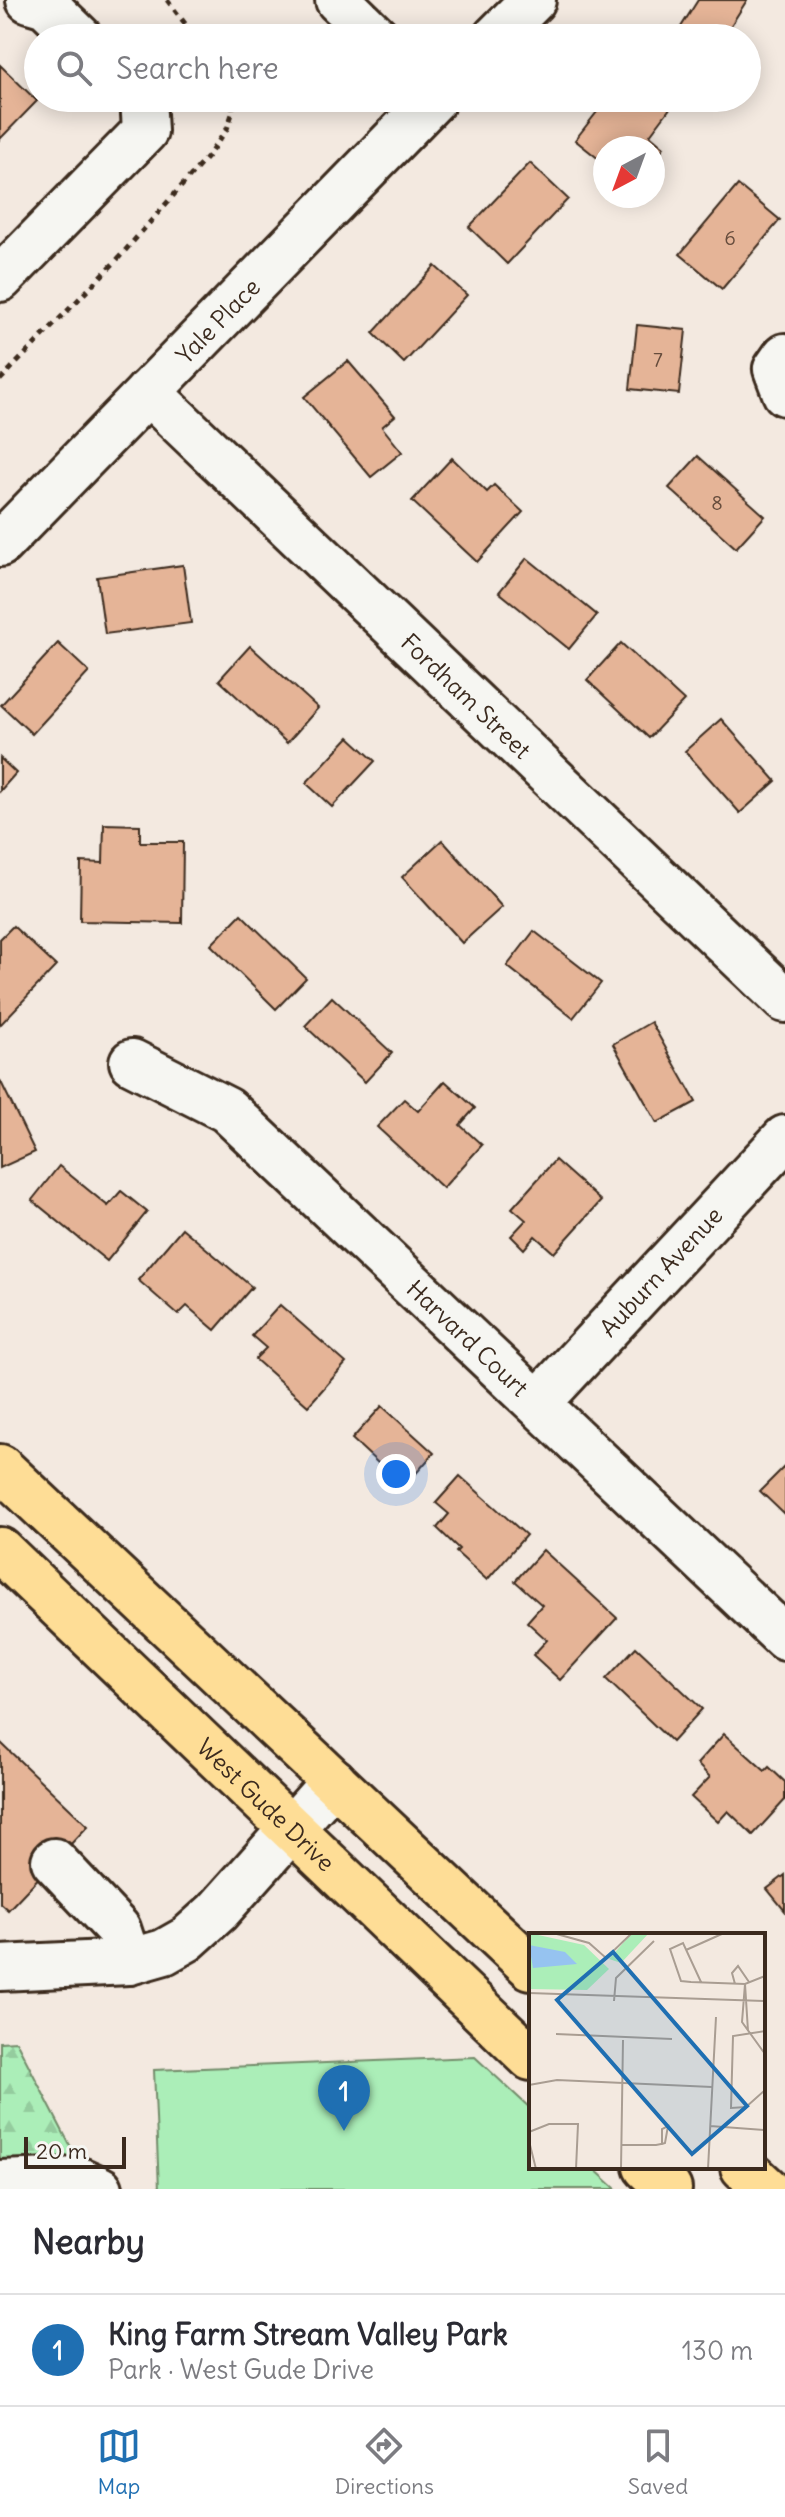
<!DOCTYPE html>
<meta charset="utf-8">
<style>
:root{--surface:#fff;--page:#f7f7f7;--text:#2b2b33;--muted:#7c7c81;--line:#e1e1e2;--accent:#1f6fb2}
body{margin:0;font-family:Delius,sans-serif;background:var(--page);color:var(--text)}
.compass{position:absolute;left:593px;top:136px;width:72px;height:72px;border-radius:50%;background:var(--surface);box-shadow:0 4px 20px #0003;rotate:221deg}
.scale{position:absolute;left:24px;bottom:20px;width:102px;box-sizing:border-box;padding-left:8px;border:4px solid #3b2a1e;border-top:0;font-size:22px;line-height:28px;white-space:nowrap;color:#3b2a1e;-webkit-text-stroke:6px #f6f6f2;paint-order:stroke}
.you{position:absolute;left:396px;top:1474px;width:28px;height:28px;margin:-20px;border:6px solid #fff;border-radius:50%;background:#1a73e8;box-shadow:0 0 0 12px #1a73e833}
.badge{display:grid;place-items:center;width:52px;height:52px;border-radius:50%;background:var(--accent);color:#fff;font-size:26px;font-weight:700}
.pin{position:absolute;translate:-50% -66px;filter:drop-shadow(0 2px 4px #0008)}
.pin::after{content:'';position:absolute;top:42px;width:28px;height:24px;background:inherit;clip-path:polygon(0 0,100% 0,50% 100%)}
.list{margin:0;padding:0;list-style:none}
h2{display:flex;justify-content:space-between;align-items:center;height:104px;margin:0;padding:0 32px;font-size:34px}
h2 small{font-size:26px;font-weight:400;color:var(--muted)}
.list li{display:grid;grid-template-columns:52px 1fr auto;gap:24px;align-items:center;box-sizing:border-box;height:112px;padding:0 32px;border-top:2px solid var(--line)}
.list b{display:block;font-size:30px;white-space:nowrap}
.list p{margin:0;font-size:26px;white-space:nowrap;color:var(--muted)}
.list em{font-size:26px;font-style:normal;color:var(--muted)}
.icon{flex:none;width:44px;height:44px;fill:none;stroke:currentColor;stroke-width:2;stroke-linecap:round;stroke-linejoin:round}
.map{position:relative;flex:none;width:785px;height:2189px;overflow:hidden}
.search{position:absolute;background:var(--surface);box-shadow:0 4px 20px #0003;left:24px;right:24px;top:24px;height:88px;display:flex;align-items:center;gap:20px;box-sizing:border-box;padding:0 28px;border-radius:44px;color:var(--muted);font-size:30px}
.sheet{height:216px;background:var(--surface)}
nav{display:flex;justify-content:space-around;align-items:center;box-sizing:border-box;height:112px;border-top:2px solid var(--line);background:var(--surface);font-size:22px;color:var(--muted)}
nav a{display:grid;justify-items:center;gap:4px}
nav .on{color:var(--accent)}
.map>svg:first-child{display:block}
.forest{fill:url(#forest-firs);stroke:#738c6b;stroke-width:2}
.green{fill:#abeeb8;stroke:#738c6b;stroke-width:2}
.building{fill:#e5b497;stroke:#3b2a1e;stroke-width:2}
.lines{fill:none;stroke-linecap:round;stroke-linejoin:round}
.minor-casing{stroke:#3b2a1e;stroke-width:50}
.major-casing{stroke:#3b2a1e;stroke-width:50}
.path{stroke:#3b2a1e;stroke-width:5;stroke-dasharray:6 6;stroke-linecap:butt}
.minor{stroke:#f6f6f2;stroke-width:44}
.major{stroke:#fedd96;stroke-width:44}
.labels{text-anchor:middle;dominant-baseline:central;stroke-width:8;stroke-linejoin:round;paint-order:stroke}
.number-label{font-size:20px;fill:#664c3c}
.street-label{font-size:24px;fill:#3b2a1e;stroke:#f6f6f2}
.inset-road{fill:none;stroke:#a99d92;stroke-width:2}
.view{fill:#1f6fb2;fill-opacity:0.15;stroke:#1f6fb2;stroke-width:4}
.inset-edge{fill:none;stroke:#3b2a1e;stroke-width:4}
</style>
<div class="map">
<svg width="785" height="2189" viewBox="0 0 785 2189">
<defs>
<pattern id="forest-firs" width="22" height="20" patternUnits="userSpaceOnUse" patternTransform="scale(2)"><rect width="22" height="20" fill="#abeeb8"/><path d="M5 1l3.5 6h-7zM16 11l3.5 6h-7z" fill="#94cc9e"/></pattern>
</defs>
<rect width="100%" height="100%" fill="#f3e9e0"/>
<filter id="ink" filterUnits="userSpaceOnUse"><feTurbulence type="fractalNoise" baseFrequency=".0125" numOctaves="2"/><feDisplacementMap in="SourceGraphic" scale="16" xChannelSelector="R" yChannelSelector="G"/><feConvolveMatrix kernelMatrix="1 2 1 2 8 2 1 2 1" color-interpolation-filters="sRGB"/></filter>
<g filter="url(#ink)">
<path class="forest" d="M 16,2041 L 76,2157 L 59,2179 L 0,2183 L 0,2042 Z"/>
<path class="green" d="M 475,2057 L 531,2109 L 531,2167 L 592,2167 L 616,2189 L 159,2189 L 154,2070 Z"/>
<g class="building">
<path d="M 698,0 L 747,0 L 723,38 L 674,38 Z"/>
<path d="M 0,65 L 37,101 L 0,139 Z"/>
<path d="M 608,98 L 660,98 L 671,107 L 650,135 L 664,147 L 653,162 L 653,148 L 605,148 L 605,164 L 575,140 Z"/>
<path d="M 530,163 L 568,199 L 507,264 L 469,227 Z"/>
<path d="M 738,185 L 780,220 L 722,289 L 680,254 Z"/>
<path d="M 435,266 L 467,295 L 404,363 L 373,333 Z"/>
<path d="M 637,325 L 686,330 L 679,394 L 630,389 Z"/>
<path d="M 348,361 L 395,416 L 382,427 L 402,452 L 371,477 L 304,397 Z"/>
<path d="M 698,456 L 765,516 L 736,548 L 669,488 Z"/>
<path d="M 452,458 L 487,492 L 494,485 L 523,512 L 477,562 L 412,501 Z"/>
<path d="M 527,558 L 597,615 L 569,649 L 499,592 Z"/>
<path d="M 183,565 L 191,623 L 105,634 L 97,577 Z"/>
<path d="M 58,643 L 89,672 L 32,734 L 1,705 Z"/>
<path d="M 621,643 L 684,701 L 649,738 L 587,680 Z"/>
<path d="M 250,646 L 318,708 L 287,743 L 219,680 Z"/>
<path d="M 721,719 L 776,781 L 740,813 L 685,751 Z"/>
<path d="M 349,737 L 375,761 L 332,807 L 306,783 Z"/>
<path d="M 0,758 L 16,773 L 0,791 Z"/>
<path d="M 104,824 L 140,825 L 140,842 L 183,842 L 182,923 L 80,921 L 81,862 L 103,863 Z"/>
<path d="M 442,840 L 502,907 L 462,943 L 402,877 Z"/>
<path d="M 241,914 L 306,978 L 276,1009 L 211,945 Z"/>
<path d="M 13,926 L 56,966 L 0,1025 L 0,939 Z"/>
<path d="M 534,931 L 601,983 L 573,1018 L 507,966 Z"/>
<path d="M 332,997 L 392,1053 L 365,1082 L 305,1026 Z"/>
<path d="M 651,1022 L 696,1102 L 657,1123 L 613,1044 Z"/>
<path d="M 0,1080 L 35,1152 L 0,1168 Z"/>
<path d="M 445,1081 L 475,1108 L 460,1125 L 482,1145 L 443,1188 L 377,1127 L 404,1099 L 418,1111 Z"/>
<path d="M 555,1160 L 601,1201 L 554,1253 L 535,1236 L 524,1249 L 511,1236 L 526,1220 L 512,1208 Z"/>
<path d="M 59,1166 L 108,1206 L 121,1191 L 147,1212 L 107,1261 L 32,1200 Z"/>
<path d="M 182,1228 L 252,1287 L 215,1330 L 187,1306 L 178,1315 L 138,1280 Z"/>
<path d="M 280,1305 L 346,1363 L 308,1406 L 255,1359 L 266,1348 L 252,1336 Z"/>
<path d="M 382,1406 L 434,1453 L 404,1487 L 352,1439 Z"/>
<path d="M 785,1466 L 785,1515 L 760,1491 Z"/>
<path d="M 460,1476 L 526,1535 L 487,1580 L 456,1552 L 459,1549 L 437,1528 L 449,1514 L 436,1503 Z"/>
<path d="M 543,1550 L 617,1618 L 560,1680 L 533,1655 L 547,1640 L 527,1622 L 542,1605 L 515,1581 Z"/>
<path d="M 636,1647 L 702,1709 L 672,1742 L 606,1679 Z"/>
<path d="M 724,1734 L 765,1771 L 769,1767 L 785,1782 L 785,1800 L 753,1835 L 728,1811 L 718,1822 L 691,1797 L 710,1777 L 697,1764 Z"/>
<path d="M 0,1742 L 88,1826 L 8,1910 L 0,1903 Z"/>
<path d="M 785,1875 L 785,1911 L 767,1889 Z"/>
</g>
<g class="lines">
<g class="minor-casing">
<g id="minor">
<path d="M 29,0 L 46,5 L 80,38"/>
<path d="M 338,0 L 377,38"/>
<path d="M 495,38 L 533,0"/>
<path d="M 0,279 L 145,131 L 143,98"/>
<path d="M 785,356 L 776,369 L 785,393"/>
<path id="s1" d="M 148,392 L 785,1000"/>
<path id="s2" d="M 0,544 L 435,98"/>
<path id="s3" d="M 132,1062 L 227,1110 L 785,1638"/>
<path id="s4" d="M 538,1403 L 785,1138"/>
<path d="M 54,1861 L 118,1929 L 129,1962"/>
<path d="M 0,1968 L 129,1962 L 164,1952 L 187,1939 L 217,1912 L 334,1781"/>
<path d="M 0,2183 L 80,2180 L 100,2189"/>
</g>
</g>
<g class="major-casing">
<g id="major">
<path d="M 0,1467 L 531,1967"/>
<path id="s5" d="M 0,1550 L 531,2058"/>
<path d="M 646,2167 L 669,2189"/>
<path d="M 743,2167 L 767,2189"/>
</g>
</g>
<g class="path">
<path d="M 167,0 L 196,38"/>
<path d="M 0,380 L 115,262 L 208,156 L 227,129 L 233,111 L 232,98"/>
</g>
<use href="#minor" class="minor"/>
<use href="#major" class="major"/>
</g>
</g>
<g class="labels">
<g class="number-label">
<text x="730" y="237">6</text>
<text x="658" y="359">7</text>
<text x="717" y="502">8</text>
</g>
<g class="street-label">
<text stroke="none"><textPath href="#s2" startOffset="312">Yale Place</textPath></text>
<text stroke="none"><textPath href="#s1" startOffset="440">Fordham Street</textPath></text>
<text stroke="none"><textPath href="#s4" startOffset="180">Auburn Avenue</textPath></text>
<text stroke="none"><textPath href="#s3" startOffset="438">Harvard Court</textPath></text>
<text stroke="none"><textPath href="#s5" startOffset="368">West Gude Drive</textPath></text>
</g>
</g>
<g transform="translate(529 1933)">
<rect width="236" height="236" fill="#f3e9e0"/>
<path d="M 103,0 L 120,0 L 92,30 L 80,26 Z" fill="#abeeb8"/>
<path d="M 0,0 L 55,12 L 80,36 L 58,57 L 1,56 Z" fill="#abeeb8"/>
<path d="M 0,12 L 36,19 L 48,31 L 4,35 Z" fill="#96c3f0"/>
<path class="inset-road" d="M 24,0 L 60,10 L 77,25 L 103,0M 157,17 L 195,0M 172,49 L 154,10 L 141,16 L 152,48 L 162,49 L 216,51 L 236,43M 206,51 L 203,40 L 209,33 L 220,49M 216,51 L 213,89 L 236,121M 216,51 L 219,98M 0,60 L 236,68M 85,68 L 87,45 L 125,8M 236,98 L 204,103 L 202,175 L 217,174 L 235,158 L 236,135M 27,101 L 143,106M 0,152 L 28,147 L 183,154M 181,193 L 236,197M 0,199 L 20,191 L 49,191 L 47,236M 0,208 L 7,236M 92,212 L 127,212 L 132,211 L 133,211 L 136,210 L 139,193 L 133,196 L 133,211M 92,236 L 94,107M 179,236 L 187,84"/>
<path class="view" d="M 84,19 L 218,173 L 163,221 L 28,67 Z"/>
<rect width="236" height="236" class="inset-edge"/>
</g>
</svg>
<svg class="compass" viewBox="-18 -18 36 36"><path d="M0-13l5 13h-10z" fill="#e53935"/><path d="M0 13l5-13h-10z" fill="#7c7c81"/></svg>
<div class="scale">20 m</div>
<div class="you"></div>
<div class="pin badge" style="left:344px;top:2131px">1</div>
<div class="search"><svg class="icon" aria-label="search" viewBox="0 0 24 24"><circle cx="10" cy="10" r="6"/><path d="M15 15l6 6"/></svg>Search here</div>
</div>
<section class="sheet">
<h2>Nearby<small></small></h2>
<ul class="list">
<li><span class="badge">1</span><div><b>King Farm Stream Valley Park</b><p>Park · West Gude Drive</p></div><em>130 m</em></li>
</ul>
</section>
<nav>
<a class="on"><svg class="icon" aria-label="map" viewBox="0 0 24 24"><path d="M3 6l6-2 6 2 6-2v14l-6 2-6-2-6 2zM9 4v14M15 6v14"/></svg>Map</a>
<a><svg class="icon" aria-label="directions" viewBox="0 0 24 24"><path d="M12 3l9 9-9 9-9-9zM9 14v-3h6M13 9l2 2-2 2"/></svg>Directions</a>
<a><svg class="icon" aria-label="saved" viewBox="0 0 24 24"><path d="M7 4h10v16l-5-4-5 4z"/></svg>Saved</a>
</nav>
